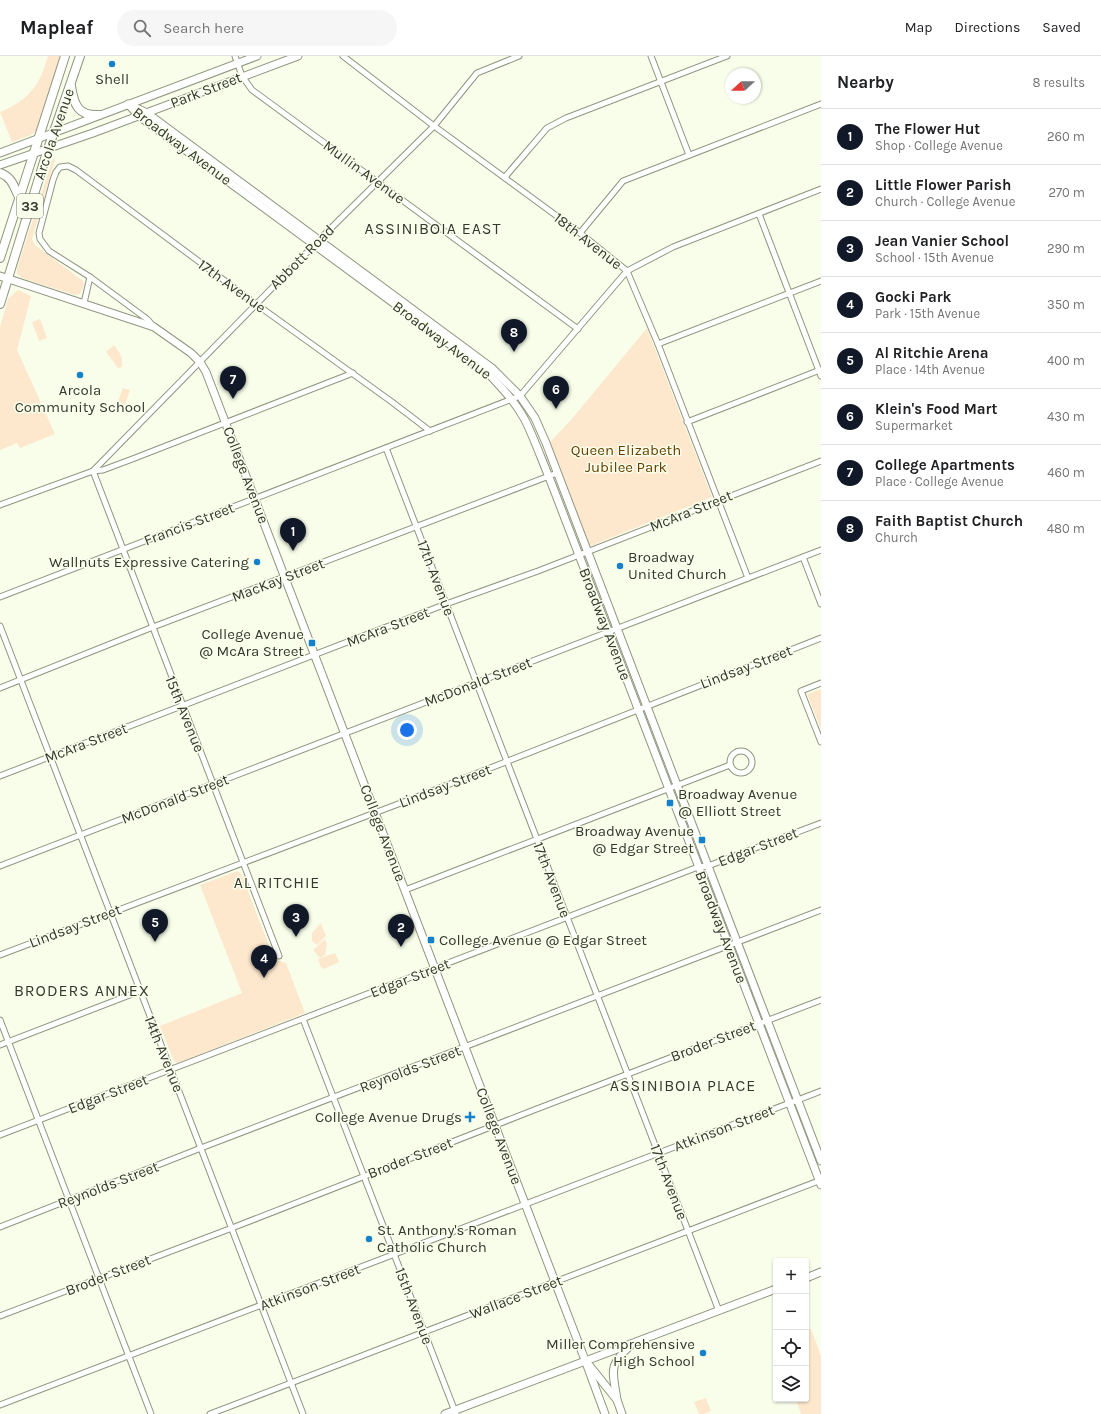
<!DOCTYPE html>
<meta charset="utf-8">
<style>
:root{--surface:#fff;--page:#f6f6f6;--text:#202124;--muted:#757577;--line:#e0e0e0;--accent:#111827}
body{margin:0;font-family:Karla,sans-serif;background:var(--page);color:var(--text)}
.controls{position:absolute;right:12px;bottom:12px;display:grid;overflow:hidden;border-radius:4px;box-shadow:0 1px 3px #0004}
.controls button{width:36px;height:36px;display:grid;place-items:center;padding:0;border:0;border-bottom:1px solid var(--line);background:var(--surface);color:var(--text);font:20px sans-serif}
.compass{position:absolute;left:725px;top:12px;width:36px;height:36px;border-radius:50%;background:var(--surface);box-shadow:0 1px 3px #0004;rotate:249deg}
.you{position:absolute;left:407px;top:674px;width:14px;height:14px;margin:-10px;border:3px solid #fff;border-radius:50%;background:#1a73e8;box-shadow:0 0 0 6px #1a73e833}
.badge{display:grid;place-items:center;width:26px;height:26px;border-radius:50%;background:var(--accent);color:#fff;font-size:13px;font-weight:700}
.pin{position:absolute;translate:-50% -33px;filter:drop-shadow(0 1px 2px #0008)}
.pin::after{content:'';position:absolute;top:21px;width:14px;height:12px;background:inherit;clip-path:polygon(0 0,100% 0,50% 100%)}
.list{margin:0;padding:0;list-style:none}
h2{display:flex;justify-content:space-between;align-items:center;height:52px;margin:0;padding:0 16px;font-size:17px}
h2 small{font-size:13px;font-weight:400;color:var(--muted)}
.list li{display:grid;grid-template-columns:26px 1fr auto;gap:12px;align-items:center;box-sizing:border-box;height:56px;padding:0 16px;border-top:1px solid var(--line)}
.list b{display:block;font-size:15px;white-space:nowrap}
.list p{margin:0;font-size:13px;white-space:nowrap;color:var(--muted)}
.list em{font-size:13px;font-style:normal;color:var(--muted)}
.icon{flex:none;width:22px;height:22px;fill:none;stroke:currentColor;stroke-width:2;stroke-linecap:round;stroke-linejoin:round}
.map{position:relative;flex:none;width:821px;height:1358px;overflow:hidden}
header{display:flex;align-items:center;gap:24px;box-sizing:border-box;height:56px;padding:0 20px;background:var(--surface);border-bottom:1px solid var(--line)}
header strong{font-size:19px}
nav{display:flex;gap:22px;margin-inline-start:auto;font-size:14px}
.search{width:280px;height:36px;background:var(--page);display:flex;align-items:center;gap:10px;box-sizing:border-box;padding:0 14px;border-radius:22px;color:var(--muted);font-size:15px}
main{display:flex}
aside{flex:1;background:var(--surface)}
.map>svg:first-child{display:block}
.green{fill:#fde7cd}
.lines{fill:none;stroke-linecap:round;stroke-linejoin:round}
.street-casing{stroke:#8e967e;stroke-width:7}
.secondary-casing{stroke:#8e967e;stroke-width:9}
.primary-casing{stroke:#8e967e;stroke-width:10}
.street{stroke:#fff;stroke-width:5}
.secondary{stroke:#fff;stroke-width:7}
.primary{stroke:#fff;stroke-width:8}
.poi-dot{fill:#1580cb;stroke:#f8feea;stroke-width:1.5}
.labels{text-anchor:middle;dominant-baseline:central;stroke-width:3;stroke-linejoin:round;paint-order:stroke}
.shield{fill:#f8feea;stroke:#707367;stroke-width:1}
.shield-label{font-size:14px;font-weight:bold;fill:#35382f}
.poi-label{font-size:15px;fill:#35382f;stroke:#f8feea;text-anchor:end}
.street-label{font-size:15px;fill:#35382f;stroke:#f8feea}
.park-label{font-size:15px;fill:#664000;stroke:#f8feea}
.neighbourhood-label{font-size:16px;letter-spacing:1px;fill:#35382f;stroke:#f8feea}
</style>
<header>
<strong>Mapleaf</strong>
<div class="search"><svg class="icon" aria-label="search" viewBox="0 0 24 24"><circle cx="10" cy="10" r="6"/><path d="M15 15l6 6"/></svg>Search here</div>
<nav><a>Map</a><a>Directions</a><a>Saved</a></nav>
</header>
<main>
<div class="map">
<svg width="821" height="1358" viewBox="0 0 821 1358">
<rect width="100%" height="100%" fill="#f8feea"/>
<g class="green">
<path d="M 48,0 L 60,0 L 36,75 L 31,79 L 12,86 L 0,56 C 16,50 31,39 39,24 C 43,17 45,8 48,0 Z"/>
<path d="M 53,102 L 55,104 L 32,183 L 35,189 L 83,225 L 84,229 L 80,238 L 75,239 L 22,222 L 17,218 L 17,212 Z"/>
<path d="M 18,234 L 31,240 L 17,294 L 55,378 L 20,392 L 17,387 L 0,394 L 0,271 L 8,243 Z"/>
<path d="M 40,263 L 47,282 L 39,285 L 32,266 Z"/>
<path d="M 647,272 L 712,441 L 588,491 L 549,387 L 571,364 Z"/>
<path d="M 114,289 C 120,297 123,301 122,311 L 118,312 L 106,296 Z"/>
<path d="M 123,332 L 130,334 L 125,349 L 118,345 Z"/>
<path d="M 821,633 L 821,673 L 807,638 Z"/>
<path d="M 237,815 L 241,817 L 274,903 L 286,907 L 305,957 L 178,1007 L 174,1005 L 160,970 L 242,937 L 200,829 Z"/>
<path d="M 321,867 L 326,880 L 317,889 L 312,885 L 312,877 Z"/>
<path d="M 325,883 L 327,888 L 325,899 L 320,902 L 313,894 Z"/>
<path d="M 335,897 L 339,906 L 324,913 L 321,911 L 318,903 Z"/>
<path d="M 811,1273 L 821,1300 L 821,1358 L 801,1358 L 796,1343 L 806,1343 L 806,1275 Z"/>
<path d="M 706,1342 L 711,1355 L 704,1358 L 699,1358 L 694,1346 Z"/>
</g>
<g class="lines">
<g class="street-casing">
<g id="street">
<path d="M 235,0 L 242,20 L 252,34 L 578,273"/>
<path d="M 343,0 L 434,70 L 580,177 L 627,215 L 658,288 L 748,522"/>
<path d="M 651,0 L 689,99"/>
<path d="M 505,121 L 547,72 L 566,62 L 727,0"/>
<path d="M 759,158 L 821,320"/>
<path d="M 580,177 L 623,125 L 821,48"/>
<path d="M 84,247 L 90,221"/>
<path d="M 154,271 L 147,263 L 90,221 L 49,195 L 40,183 L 39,177 L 53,124 L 56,116 L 60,111 L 68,110 L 76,114 L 256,248 L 392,346 L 430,375"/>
<path d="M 658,288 L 821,225"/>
<path d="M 687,366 L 820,314"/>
<path d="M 386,392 L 719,1255"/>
<path d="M 93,415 L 319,184 L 434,70 L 477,17 L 519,0"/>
<path d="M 93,415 L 279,900"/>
<path d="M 0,449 L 93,415 L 103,414 L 135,402 L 353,317"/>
<path d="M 803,501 L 821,548"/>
<path d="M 0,541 L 520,340 L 627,215 L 673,191 L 821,133"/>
<path d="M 0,570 L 303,1358"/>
<path d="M 821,627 L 801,635 L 821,686"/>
<path d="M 0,632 L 153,571 L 557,417"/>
<circle cx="741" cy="706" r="11"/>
<path d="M 0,720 L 446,548 L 538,515 L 821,405"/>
<path d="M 0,810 L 821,494"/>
<path d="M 405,834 L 730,709"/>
<path d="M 0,899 L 414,742 L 821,582"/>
<path d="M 303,963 L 456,1358"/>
<path d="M 0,964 L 151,1358"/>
<path d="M 0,989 L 140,935"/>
<path d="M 0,1079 L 698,811 L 708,810 L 821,767"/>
<path d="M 0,1171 L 201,1092 L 821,854"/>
<path d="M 0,1260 L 232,1172 L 534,1054 L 821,944"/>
<path d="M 0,1349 L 821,1035"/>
<path d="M 210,1358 L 821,1124"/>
</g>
</g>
<g class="secondary-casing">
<g id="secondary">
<path d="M 128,48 L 139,60 L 486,315 C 500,330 515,345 525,364 C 534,382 541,402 549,421 L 821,1129"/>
<path d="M 130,49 L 147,57 L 492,312 L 520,340 L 535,362 L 546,387 L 821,1105"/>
<path d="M 0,97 L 257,0"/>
<path d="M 0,109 L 93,77 L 298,0"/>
<path d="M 0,220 L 154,271 L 191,297 L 200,306 L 206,316 L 585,1304 L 605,1358"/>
<path d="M 806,1222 L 821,1216"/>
<path d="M 589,1309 L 617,1344 L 622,1358"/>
<path d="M 617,1344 C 613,1314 607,1311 631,1289"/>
<path d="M 445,1358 L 776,1233"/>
</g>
</g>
<g class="primary-casing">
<g id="primary">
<path d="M 71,30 C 74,49 78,60 99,59"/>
<path d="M 0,117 C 12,121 14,131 19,141"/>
<path d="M 0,202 L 65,0"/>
<path d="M 0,248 L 48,93 L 80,0"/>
</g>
</g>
<use href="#street" class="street"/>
<use href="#secondary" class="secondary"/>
<use href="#primary" class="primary"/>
</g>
<g class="poi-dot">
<circle cx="112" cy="8" r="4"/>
<circle cx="80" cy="319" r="4"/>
<circle cx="257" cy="506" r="4"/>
<circle cx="620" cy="510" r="4"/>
<rect x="308" y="583" width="8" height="8" rx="2"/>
<rect x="666" y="743" width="8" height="8" rx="2"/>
<rect x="698" y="780" width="8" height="8" rx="2"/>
<rect x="427" y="880" width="8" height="8" rx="2"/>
<path d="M468 1055h4v4h4v4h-4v4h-4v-4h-4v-4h4z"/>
<circle cx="369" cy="1183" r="4"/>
<circle cx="703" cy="1297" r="4"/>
</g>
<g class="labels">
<rect class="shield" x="17" y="138" width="26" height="24" rx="3"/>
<g class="shield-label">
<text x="30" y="150">33</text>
</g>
<g class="poi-label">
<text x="112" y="23" text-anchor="middle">Shell</text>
<text x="80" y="334" text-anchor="middle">Arcola<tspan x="80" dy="17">Community School</tspan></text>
<text x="628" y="501" text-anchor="start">Broadway<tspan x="628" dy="17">United Church</tspan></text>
<text x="249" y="506">Wallnuts Expressive Catering</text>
<text x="304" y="578">College Avenue<tspan x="304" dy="17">@ McAra Street</tspan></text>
<text x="678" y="738" text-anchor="start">Broadway Avenue<tspan x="678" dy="17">@ Elliott Street</tspan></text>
<text x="694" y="775">Broadway Avenue<tspan x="694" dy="17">@ Edgar Street</tspan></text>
<text x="439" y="884" text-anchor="start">College Avenue @ Edgar Street</text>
<text x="462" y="1061">College Avenue Drugs</text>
<text x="377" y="1174" text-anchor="start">St. Anthony's Roman<tspan x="377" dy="17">Catholic Church</tspan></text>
<text x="695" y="1288">Miller Comprehensive<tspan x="695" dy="17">High School</tspan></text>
</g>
<g class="street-label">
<text transform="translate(206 34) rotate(-21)">Park Street</text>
<text transform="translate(54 78) rotate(-71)">Arcola Avenue</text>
<text transform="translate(182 90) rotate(37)">Broadway Avenue</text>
<text transform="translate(364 116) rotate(36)">Mullin Avenue</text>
<text transform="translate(588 185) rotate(38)">18th Avenue</text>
<text transform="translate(302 201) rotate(-45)">Abbott Road</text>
<text transform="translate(232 230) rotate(36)">17th Avenue</text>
<text transform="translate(442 284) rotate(37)">Broadway Avenue</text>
<text transform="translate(246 419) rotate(69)">College Avenue</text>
<text transform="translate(691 455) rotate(-22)">McAra Street</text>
<text transform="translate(189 468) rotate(-21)">Francis Street</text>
<text transform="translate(436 522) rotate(69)">17th Avenue</text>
<text transform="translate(278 524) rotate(-21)">MacKay Street</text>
<text transform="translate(605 568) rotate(69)">Broadway Avenue</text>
<text transform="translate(388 571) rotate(-21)">McAra Street</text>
<text transform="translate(746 611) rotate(-21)">Lindsay Street</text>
<text transform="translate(478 626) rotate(-21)">McDonald Street</text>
<text transform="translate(185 658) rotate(68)">15th Avenue</text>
<text transform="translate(86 687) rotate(-21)">McAra Street</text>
<text transform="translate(445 730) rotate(-21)">Lindsay Street</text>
<text transform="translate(175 743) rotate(-21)">McDonald Street</text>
<text transform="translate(383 777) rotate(69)">College Avenue</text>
<text transform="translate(758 791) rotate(-21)">Edgar Street</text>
<text transform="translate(552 824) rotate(69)">17th Avenue</text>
<text transform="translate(75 870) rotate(-21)">Lindsay Street</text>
<text transform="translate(721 871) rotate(69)">Broadway Avenue</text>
<text transform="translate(410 922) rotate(-21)">Edgar Street</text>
<text transform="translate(713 985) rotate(-21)">Broder Street</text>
<text transform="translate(164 998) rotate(68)">14th Avenue</text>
<text transform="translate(410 1013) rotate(-21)">Reynolds Street</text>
<text transform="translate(108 1038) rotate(-21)">Edgar Street</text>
<text transform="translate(724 1072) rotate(-21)">Atkinson Street</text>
<text transform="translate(499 1080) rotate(69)">College Avenue</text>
<text transform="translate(410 1102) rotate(-21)">Broder Street</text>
<text transform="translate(669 1126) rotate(69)">17th Avenue</text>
<text transform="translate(108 1129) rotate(-21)">Reynolds Street</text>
<text transform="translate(108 1219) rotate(-21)">Broder Street</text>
<text transform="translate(310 1231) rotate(-21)">Atkinson Street</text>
<text transform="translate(516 1241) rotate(-21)">Wallace Street</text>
<text transform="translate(414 1250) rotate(69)">15th Avenue</text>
</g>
<g class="park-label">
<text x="626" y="394">Queen Elizabeth<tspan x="626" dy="17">Jubilee Park</tspan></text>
</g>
<g class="neighbourhood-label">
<text x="433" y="172">ASSINIBOIA EAST</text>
<text x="277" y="826">AL RITCHIE</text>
<text x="82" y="934">BRODERS ANNEX</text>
<text x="683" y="1029">ASSINIBOIA PLACE</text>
</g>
</g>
</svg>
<div class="controls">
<button>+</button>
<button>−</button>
<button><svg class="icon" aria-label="locate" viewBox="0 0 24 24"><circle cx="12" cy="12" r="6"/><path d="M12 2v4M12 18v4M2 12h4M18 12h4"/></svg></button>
<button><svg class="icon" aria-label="layers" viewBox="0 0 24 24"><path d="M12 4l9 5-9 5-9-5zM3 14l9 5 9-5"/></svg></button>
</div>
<svg class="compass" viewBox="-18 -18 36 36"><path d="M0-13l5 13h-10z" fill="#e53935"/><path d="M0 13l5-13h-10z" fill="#757577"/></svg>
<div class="you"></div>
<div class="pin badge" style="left:293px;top:495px">1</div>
<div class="pin badge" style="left:401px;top:891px">2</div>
<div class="pin badge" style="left:296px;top:881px">3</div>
<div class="pin badge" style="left:264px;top:922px">4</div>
<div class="pin badge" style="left:155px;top:886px">5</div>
<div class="pin badge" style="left:556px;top:353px">6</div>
<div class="pin badge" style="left:233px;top:343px">7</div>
<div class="pin badge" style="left:514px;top:296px">8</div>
</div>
<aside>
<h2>Nearby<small>8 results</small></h2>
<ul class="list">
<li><span class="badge">1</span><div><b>The Flower Hut</b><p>Shop · College Avenue</p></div><em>260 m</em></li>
<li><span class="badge">2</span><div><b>Little Flower Parish</b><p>Church · College Avenue</p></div><em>270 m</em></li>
<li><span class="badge">3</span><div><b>Jean Vanier School</b><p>School · 15th Avenue</p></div><em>290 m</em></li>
<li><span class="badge">4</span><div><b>Gocki Park</b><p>Park · 15th Avenue</p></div><em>350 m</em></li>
<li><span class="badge">5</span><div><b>Al Ritchie Arena</b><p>Place · 14th Avenue</p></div><em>400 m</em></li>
<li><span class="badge">6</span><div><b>Klein's Food Mart</b><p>Supermarket</p></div><em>430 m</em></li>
<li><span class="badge">7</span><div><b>College Apartments</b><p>Place · College Avenue</p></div><em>460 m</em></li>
<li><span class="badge">8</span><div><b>Faith Baptist Church</b><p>Church</p></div><em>480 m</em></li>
</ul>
</aside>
</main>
